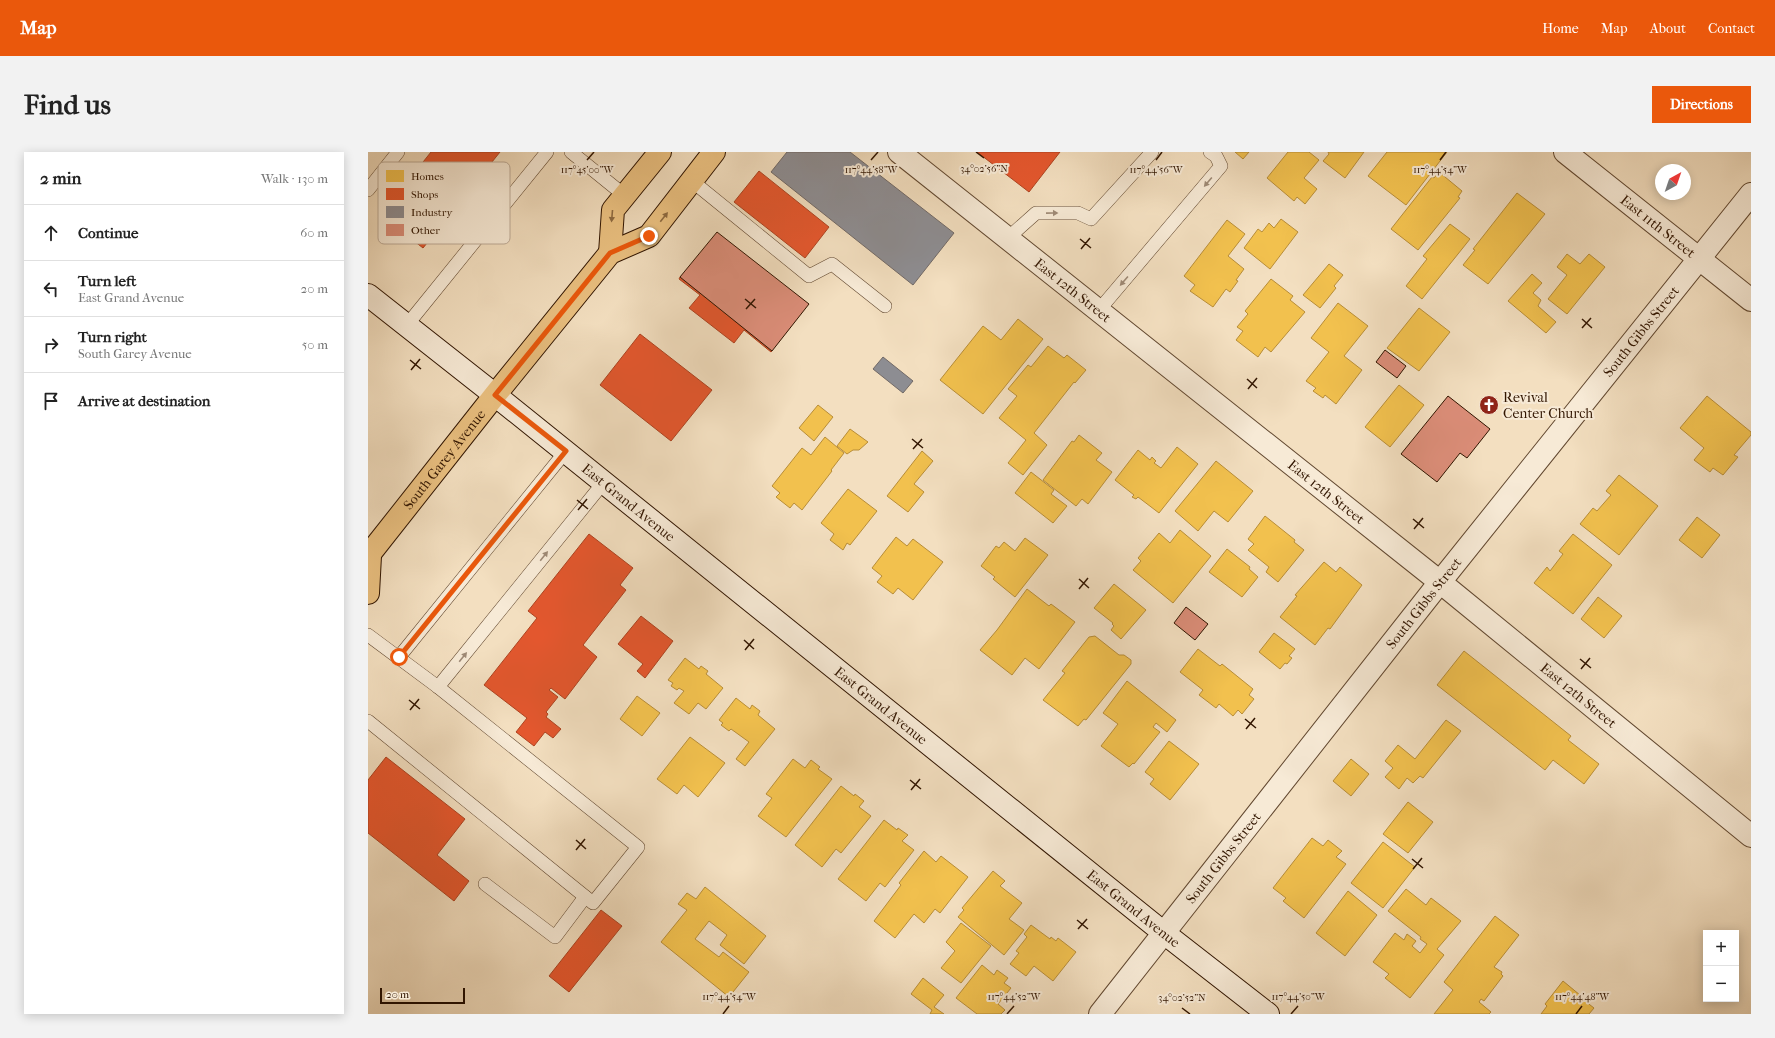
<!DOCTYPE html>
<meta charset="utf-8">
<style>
:root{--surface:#fff;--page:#f2f2f2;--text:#222;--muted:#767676;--line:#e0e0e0;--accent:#ea580c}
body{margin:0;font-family:"IM FELL French Canon",serif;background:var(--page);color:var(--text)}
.controls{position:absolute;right:12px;bottom:12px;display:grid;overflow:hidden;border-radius:0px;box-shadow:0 2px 10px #0003}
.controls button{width:36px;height:36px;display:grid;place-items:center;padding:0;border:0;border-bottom:1px solid var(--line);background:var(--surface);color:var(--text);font:20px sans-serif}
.compass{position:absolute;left:1287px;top:12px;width:36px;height:36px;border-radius:50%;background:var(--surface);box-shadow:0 2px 10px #0003;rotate:40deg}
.scale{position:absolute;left:12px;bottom:10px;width:85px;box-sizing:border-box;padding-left:4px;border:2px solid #311500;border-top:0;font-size:11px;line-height:14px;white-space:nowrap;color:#311500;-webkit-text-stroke:3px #f7ead6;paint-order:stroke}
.stop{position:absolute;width:12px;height:12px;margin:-9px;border:3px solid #ea580c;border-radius:50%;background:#fff}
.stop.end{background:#ea580c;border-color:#fff;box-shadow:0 1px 4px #0008}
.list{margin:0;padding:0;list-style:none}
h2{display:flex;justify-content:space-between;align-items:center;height:52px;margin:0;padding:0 16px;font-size:17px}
h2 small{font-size:13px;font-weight:400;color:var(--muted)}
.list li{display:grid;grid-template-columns:26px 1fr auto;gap:12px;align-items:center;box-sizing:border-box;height:56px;padding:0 16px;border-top:1px solid var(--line)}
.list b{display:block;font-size:15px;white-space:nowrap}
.list p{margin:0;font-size:13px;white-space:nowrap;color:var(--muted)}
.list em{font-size:13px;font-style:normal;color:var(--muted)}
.icon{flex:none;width:22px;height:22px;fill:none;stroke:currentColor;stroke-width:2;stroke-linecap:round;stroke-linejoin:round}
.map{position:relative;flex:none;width:1383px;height:862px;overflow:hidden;border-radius:0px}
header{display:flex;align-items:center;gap:24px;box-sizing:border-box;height:56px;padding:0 20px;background:var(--accent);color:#fff}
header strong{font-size:19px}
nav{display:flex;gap:22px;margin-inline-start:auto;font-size:14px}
.intro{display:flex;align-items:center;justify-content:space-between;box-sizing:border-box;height:96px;padding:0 24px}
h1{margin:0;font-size:28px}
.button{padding:10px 18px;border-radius:0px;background:var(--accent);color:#fff;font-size:14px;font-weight:700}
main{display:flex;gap:24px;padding:0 24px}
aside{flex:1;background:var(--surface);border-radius:0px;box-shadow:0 2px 10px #0003}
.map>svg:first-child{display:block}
.homes{fill:#f2c14e;stroke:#b88d37}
.shops{fill:#e4572e;stroke:#ae4320}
.industry{fill:#8d8d92;stroke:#716966}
.building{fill:#db8d78;stroke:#311500}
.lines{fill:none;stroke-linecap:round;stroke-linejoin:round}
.lane-casing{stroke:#624830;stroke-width:14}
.street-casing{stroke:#624830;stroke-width:24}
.secondary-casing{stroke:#311500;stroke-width:24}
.primary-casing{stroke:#311500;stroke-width:24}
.lane{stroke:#f7ead6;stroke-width:13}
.street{stroke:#f7ead6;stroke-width:22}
.secondary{stroke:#f7ead6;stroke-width:22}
.primary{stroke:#eac080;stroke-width:22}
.oneway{fill:#9e8a76}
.oneway2{fill:#8e6a40}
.route{stroke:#ea580c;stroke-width:5}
.ticks{fill:none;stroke:#311500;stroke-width:1.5}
.labels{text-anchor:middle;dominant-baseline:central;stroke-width:4;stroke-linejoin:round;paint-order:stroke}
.street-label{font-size:14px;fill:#311500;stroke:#f7ead6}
.poi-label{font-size:14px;fill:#311500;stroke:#f7ead6;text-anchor:start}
.key{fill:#f7ead6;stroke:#bcaa96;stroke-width:1}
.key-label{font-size:11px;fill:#311500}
.ticks-label{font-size:10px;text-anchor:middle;fill:#311500;stroke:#f7ead6;stroke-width:4;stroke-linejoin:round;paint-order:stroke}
</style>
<header>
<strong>Map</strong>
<nav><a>Home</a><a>Map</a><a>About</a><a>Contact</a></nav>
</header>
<div class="intro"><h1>Find us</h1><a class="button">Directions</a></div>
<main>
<aside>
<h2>2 min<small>Walk · 130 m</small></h2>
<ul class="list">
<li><svg class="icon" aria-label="ahead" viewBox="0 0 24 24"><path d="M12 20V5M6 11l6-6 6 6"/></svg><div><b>Continue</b></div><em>60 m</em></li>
<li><svg class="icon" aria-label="left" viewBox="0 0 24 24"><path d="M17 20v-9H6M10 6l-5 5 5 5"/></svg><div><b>Turn left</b><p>East Grand Avenue</p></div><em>20 m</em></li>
<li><svg class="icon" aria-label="right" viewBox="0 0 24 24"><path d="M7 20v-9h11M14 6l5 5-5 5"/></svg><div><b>Turn right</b><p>South Garey Avenue</p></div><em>50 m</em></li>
<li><svg class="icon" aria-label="arrive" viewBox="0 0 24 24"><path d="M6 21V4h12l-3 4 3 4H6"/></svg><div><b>Arrive at destination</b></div></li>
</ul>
</aside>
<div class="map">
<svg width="1383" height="862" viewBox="0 0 1383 862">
<rect width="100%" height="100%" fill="#f3dfc0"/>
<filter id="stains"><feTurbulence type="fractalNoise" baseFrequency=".005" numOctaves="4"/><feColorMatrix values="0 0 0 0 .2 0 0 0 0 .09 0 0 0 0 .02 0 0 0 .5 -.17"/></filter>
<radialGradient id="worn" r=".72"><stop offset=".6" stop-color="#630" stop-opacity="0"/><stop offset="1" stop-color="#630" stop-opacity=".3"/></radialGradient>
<g class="homes">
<path d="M 867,0 L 881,0 L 875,7 Z"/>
<path d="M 920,0 L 941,0 L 951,8 L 936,26 L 949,37 L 937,52 L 929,45 L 926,49 L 899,26 Z"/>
<path d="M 960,0 L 996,0 L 977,26 L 955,9 L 961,2 Z"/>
<path d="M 1019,0 L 1079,0 L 1038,53 L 1000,24 Z"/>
<path d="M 1071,20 L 1094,39 L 1090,45 L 1092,46 L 1050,98 L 1023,77 L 1064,25 L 1066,26 Z"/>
<path d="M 1149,41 L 1177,62 L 1120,132 L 1095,113 L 1107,98 L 1105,97 Z"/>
<path d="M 913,67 L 930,80 L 902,117 L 876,96 L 890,77 L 894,80 L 901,71 L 906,76 Z"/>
<path d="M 859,68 L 877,82 L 860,104 L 876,117 L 868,128 L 870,129 L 862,140 L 858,137 L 845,155 L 822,139 L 827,133 L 816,124 Z"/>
<path d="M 1082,72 L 1102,87 L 1054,147 L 1038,134 L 1059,107 L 1055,104 Z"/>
<path d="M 1199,102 L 1212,112 L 1221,102 L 1237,115 L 1199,162 L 1180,147 L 1199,123 L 1189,115 Z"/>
<path d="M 961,112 L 975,123 L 966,134 L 968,136 L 952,156 L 935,143 Z"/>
<path d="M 1164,122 L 1174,131 L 1165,141 L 1173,148 L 1170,154 L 1188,170 L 1178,181 L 1140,149 Z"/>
<path d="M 903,127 L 925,144 L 922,148 L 937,160 L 903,200 L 897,195 L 890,205 L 868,188 L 875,179 L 869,175 L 880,162 L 877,159 Z"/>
<path d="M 970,151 L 1000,174 L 976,204 L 994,218 L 968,252 L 957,243 L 955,246 L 945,239 L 948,236 L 938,229 L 961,200 L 943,186 Z"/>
<path d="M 1051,156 L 1082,180 L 1051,219 L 1019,196 Z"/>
<path d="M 650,167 L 675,187 L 615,262 L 572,228 L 615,174 L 633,188 Z"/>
<path d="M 680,194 L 696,206 L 699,203 L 718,218 L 707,231 L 706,230 L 666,281 L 679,293 L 655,323 L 640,311 L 658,288 L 631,266 L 649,244 L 640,237 L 660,213 L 663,215 Z"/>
<path d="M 1031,233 L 1056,253 L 1022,295 L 997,275 Z"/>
<path d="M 1339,244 L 1383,280 L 1383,283 L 1366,303 L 1370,305 L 1355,323 L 1345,316 L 1342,320 L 1326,308 L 1336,296 L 1312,276 Z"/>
<path d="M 450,253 L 465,265 L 446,289 L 431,276 Z"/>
<path d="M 482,277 L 500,290 L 491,298 L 485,298 L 479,302 L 469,294 Z"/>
<path d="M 711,283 L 734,301 L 728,308 L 744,320 L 720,352 L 714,347 L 708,354 L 675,328 L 704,289 L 706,290 Z"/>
<path d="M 457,285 L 476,301 L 463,318 L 464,319 L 434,358 L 426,351 L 422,356 L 408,345 L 412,341 L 404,334 L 434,296 L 443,303 Z"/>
<path d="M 809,295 L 830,312 L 791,361 L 770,345 L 768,347 L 764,345 L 766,343 L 747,328 L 770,298 L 782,308 L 784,305 L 788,309 L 786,311 L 793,316 Z"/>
<path d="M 554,299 L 565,309 L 546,332 L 556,340 L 540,360 L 519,344 Z"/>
<path d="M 848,309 L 885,339 L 860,370 L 846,359 L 830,379 L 807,359 Z"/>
<path d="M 663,320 L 686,338 L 683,342 L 699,354 L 685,371 L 647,341 Z"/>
<path d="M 1251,323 L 1290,354 L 1251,403 L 1212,372 L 1225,356 L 1229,359 L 1243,343 L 1238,339 Z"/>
<path d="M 480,337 L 509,359 L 482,393 L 479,391 L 475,398 L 462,388 L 466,382 L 453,371 Z"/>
<path d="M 897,364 L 927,388 L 926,390 L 936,398 L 910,430 L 898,420 L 901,415 L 880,398 L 886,392 L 880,387 Z"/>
<path d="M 1329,365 L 1352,383 L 1334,406 L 1311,388 Z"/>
<path d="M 812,378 L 843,404 L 805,451 L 765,418 L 773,409 L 770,406 L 791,381 L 802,391 Z"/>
<path d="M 1205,382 L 1244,413 L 1205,462 L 1166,431 L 1179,415 L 1182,419 L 1195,402 L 1191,399 Z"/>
<path d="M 528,385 L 539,394 L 545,387 L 575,410 L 545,448 L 530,436 L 525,442 L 509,430 L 514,424 L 504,416 Z"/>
<path d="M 657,386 L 680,403 L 647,445 L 625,427 L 627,425 L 613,414 L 628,394 L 631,396 L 636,390 L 647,399 Z"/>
<path d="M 859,397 L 882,415 L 881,417 L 890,425 L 874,445 L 841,420 Z"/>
<path d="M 956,410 L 968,420 L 972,415 L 994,433 L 962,477 L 960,476 L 947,493 L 912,465 L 929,444 L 927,443 Z"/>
<path d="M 746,432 L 778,458 L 753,487 L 743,478 L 746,474 L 744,472 L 745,471 L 726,456 Z"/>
<path d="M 659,437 L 681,454 L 683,452 L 707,470 L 671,517 L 657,506 L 644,523 L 612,498 L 629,478 Z"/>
<path d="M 1230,445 L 1254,464 L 1236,486 L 1213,467 Z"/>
<path d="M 906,481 L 927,497 L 921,504 L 924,506 L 919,512 L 917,511 L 912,517 L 891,500 Z"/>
<path d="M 727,484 L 751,503 L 756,503 L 763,508 L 763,512 L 718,568 L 716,567 L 710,574 L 675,548 L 697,521 L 694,519 L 721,485 Z"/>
<path d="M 830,497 L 852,514 L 854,512 L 885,537 L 881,543 L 886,547 L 874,562 L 870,558 L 865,564 L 851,552 L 848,556 L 831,543 L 835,538 L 812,520 Z"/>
<path d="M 1096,499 L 1203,584 L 1200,588 L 1231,612 L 1216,632 L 1185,608 L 1177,618 L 1069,533 Z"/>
<path d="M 317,506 L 331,517 L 333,514 L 340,519 L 338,522 L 355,536 L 338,557 L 330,551 L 321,562 L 306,551 L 316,539 L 311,536 L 309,538 L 303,534 L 305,531 L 300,528 Z"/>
<path d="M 759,529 L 808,568 L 799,580 L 788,571 L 785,575 L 792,580 L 766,612 L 765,611 L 761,615 L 733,594 L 750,572 L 735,561 Z"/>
<path d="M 269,544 L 292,561 L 274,584 L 252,567 Z"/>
<path d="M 368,546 L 382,557 L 384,553 L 392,559 L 390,563 L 407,577 L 377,614 L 368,607 L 381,590 L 363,577 L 361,579 L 353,573 L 355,571 L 351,568 Z"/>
<path d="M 1078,568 L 1093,579 L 1055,626 L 1052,624 L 1045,631 L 1039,626 L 1031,637 L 1017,625 L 1025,616 L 1017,609 L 1030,593 L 1047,607 Z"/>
<path d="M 322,585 L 357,611 L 330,645 L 316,633 L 309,642 L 289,627 Z"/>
<path d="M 801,589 L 831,612 L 802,648 L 782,632 L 786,627 L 777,620 Z"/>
<path d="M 425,607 L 437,616 L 443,608 L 452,615 L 450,617 L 464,627 L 418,685 L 390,664 L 404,646 L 398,642 Z"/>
<path d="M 983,607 L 1001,622 L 983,644 L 965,629 Z"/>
<path d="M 473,634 L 486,644 L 487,642 L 496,649 L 491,655 L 503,664 L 473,701 L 468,697 L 454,715 L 427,693 Z"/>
<path d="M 1040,650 L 1065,670 L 1040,701 L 1015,682 Z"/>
<path d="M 516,668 L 529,678 L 530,676 L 540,683 L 534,689 L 546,698 L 517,735 L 512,731 L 498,749 L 470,727 Z"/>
<path d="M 944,686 L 955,694 L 960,688 L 974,699 L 968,705 L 978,712 L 936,766 L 915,749 L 918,746 L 905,736 Z"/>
<path d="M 1015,690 L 1047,715 L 1015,756 L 983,731 Z"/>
<path d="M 556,699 L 568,710 L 573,704 L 600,725 L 572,761 L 567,757 L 556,771 L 546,762 L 527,786 L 506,769 L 533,733 L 531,731 Z"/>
<path d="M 625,719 L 637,729 L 632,734 L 654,751 L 641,767 L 656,778 L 636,803 L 590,765 L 596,758 L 594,756 Z"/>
<path d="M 337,735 L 398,784 L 376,812 L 352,793 L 359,783 L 341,769 L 327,787 L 351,805 L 355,800 L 381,820 L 361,845 L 293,790 L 319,758 L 310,752 L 319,741 L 328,747 Z"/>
<path d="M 1038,737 L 1058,753 L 1063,746 L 1093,769 L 1069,797 L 1076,803 L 1042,846 L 1017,826 L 1021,822 L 1005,810 L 1027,781 L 1036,788 L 1039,782 L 1048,789 L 1044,794 L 1052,801 L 1059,792 L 1052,787 L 1053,785 L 1020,759 Z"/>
<path d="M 980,739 L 1009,763 L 977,804 L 948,781 Z"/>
<path d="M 1127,764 L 1151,783 L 1126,815 L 1134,820 L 1133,822 L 1135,824 L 1116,849 L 1113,847 L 1111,850 L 1123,860 L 1121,862 L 1066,862 L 1085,838 L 1076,830 Z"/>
<path d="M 593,771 L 623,794 L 593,831 L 573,816 L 587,799 L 578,790 Z"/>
<path d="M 663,773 L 682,787 L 683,785 L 688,789 L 690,786 L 708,800 L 685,829 L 666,814 L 658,824 L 642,812 L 651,801 L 648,799 L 659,785 L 656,782 Z"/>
<path d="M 614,813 L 626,823 L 629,818 L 640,826 L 636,831 L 643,836 L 630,852 L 637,858 L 633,862 L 609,862 L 588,846 Z"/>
<path d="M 555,826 L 576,843 L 566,855 L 576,862 L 562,862 L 564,858 L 543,842 Z"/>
<path d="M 1195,829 L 1218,848 L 1217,849 L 1226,856 L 1221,862 L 1173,862 L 1179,854 L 1177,852 Z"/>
</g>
<g class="shops">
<path d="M 63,0 L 132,0 L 55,96 L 13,63 Z"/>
<path d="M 609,0 L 692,0 L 661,40 Z"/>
<path d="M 391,19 L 461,75 L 437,106 L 366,50 Z"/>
<path d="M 312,125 L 404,199 L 403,200 L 376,178 L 366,191 L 321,156 L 332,143 L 311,127 Z"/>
<path d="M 272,182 L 344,238 L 303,289 L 232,233 Z"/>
<path d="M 221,382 L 265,416 L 252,433 L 258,438 L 215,493 L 229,505 L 197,547 L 183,536 L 181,538 L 190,545 L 178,560 L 180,562 L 178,565 L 193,577 L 185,586 L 177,580 L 166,594 L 148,580 L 159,566 L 116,533 L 169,466 L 160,459 Z"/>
<path d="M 273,464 L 305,489 L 277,526 L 269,519 L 275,512 L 250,492 Z"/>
<path d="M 18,605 L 97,667 L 69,703 L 101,729 L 86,749 L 0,681 L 0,628 Z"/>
<path d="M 233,758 L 254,774 L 201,840 L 181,824 Z"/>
</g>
<g class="industry">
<path d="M 419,0 L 482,0 L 586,81 L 545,133 L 403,20 Z"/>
<path d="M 515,205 L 545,229 L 535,241 L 505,217 Z"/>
</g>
<g class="building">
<path d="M 349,80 L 441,152 L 404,199 L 312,125 Z"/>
<path d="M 1017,198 L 1038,214 L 1029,226 L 1008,210 Z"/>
<path d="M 1080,244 L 1122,277 L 1099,306 L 1092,301 L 1069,330 L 1033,302 Z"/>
<path d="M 818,455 L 840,472 L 827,488 L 806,471 Z"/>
</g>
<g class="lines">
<g class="lane-casing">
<g id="lane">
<path d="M 203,0 L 256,43"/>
<path d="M 324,29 L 441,124 L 464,112 L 517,154"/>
<path d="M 0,38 L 30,0"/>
<path d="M 640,86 L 668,61 L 710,61 L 723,67 L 784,0"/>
<path d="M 731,158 L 853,14 L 848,4 L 842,0"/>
<path d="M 39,173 L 179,0"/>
<path d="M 0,483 L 70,535 L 270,695 L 225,751 L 0,569"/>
<path d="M 31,505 L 198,299"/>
<path d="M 70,535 L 236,330"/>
<path d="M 117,732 L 187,785 L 217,745"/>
</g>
</g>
<g class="street-casing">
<g id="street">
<path id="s1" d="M 531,0 L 1072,430 L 1383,684"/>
<path id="s2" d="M 1197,0 L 1383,148"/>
<path id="s3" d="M 732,862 L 1072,430 L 1383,42"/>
</g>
</g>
<g class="secondary-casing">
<g id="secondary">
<path id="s4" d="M 0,143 L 127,243 L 796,781 L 900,862"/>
</g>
</g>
<g class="primary-casing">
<g id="primary">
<path d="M 242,101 L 245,58 L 292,0"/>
<path id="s5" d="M 0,404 L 127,243 L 242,101 L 281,84 L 346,0"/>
<path d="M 0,441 L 2,404"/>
</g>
</g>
<use href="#lane" class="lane"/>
<use href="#street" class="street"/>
<use href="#secondary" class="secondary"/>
<use href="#primary" class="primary"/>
</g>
<defs><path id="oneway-solid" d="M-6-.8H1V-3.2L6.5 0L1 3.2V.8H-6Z"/></defs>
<g class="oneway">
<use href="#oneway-solid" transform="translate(840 30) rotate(130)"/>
<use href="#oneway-solid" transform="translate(684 61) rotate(-1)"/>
<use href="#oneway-solid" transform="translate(756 129) rotate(131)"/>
<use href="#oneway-solid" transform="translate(176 404) rotate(-51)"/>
<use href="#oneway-solid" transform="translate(95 505) rotate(-51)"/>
</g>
<g class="oneway2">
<use href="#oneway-solid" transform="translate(244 64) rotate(95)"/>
<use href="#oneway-solid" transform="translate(296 65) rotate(-52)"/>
</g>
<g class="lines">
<path class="route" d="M 31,505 L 198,299 L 127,243 L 242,101 L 281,84"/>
</g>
<path class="ticks" d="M 608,0 L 616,6M 219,8 L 226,0M 503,8 L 510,0M 788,8 L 794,0M 1072,8 L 1078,0M 712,87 L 723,96M 713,97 L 722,86M 377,147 L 388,156M 378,157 L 387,147M 1214,167 L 1224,176M 1214,176 L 1223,166M 42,208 L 53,217M 43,218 L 52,207M 879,227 L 889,236M 880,237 L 889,226M 544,287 L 555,296M 545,297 L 554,287M 209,348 L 220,357M 210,358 L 219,347M 1045,367 L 1056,376M 1046,377 L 1055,366M 711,427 L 721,436M 711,437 L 720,426M 376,488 L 386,497M 377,498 L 386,487M 1212,507 L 1223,516M 1213,517 L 1222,506M 41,548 L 52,557M 42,558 L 51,547M 877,567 L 888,576M 878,577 L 887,566M 542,628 L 553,637M 543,638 L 552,627M 208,688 L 218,697M 208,698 L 217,687M 1044,707 L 1055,716M 1045,717 L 1054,706M 709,768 L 720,777M 710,777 L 719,767M 814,856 L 822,862M 355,862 L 361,854M 639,862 L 646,854M 923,862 L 930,854M 1208,862 L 1214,854"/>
<defs>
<g id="church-disc" transform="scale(1)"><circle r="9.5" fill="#8f2418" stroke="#f7ead6"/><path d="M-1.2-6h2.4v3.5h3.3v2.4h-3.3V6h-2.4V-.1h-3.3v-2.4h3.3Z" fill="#fff"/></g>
</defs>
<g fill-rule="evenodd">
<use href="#church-disc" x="1121" y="253"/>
</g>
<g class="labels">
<g class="street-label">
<text stroke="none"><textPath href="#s2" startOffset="119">East 11th Street</textPath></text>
<text stroke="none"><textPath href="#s1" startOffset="222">East 12th Street</textPath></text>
<text stroke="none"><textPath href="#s3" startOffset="871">South Gibbs Street</textPath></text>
<text stroke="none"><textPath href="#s5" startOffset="123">South Garey Avenue</textPath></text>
<text stroke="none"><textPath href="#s1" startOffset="546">East 12th Street</textPath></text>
<text stroke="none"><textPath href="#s4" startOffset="333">East Grand Avenue</textPath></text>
<text stroke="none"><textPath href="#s3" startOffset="523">South Gibbs Street</textPath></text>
<text stroke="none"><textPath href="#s1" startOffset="870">East 12th Street</textPath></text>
<text stroke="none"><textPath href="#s4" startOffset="657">East Grand Avenue</textPath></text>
<text stroke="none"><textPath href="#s3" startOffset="199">South Gibbs Street</textPath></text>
<text stroke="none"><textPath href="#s4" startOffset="981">East Grand Avenue</textPath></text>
</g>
<g class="poi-label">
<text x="1135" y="245">Revival<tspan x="1135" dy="16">Center Church</tspan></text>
</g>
</g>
<rect x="10" y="10" width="132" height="82" rx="6" class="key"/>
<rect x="18" y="18" width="18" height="12" fill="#f2c14e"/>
<rect x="18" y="36" width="18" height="12" fill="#e4572e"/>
<rect x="18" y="54" width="18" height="12" fill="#8d8d92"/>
<rect x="18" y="72" width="18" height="12" fill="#db8d78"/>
<g class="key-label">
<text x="43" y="28">Homes</text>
<text x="43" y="46">Shops</text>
<text x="43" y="64">Industry</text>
<text x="43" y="82">Other</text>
</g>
<g class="ticks-label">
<text x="616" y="20">34°02'56"N</text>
<text x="219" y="21">117°45'00"W</text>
<text x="503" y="21">117°44'58"W</text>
<text x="788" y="21">117°44'56"W</text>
<text x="1072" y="21">117°44'54"W</text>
<text x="361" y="848">117°44'54"W</text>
<text x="646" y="848">117°44'52"W</text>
<text x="930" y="848">117°44'50"W</text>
<text x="1214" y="848">117°44'48"W</text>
<text x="814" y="849">34°02'52"N</text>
</g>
<rect width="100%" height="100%" filter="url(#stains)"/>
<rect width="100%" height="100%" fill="url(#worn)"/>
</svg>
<div class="controls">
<button>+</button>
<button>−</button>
</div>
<svg class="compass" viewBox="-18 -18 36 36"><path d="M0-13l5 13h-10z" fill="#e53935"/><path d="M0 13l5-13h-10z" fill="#767676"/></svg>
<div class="scale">20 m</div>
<div class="stop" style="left:31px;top:505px"></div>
<div class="stop end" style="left:281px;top:84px"></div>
</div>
</main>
